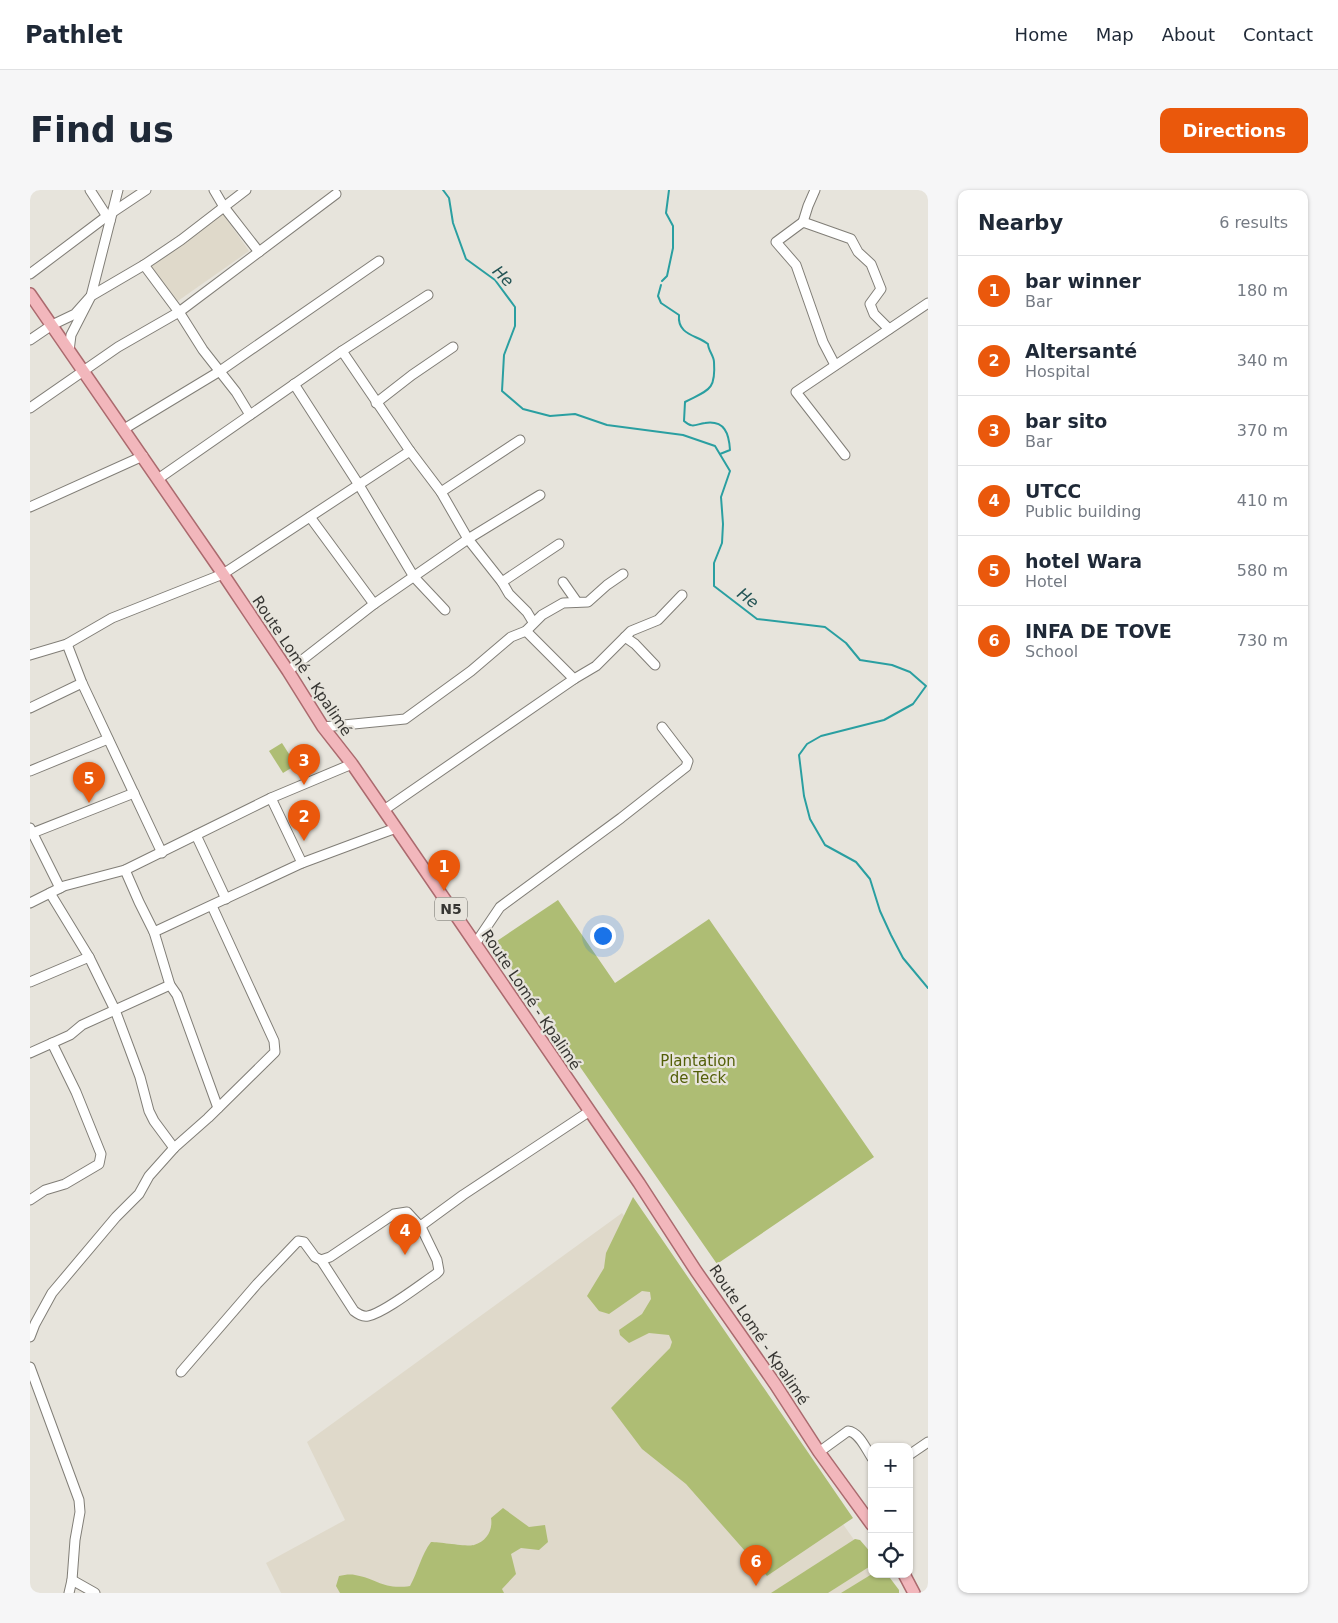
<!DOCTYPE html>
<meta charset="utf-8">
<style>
:root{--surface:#fff;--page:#f6f6f7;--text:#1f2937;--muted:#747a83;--line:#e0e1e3;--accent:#ea580c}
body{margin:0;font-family:"DejaVu Sans",sans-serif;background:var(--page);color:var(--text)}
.controls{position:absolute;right:15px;bottom:15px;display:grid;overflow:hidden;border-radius:10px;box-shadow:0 1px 4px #0004}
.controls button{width:45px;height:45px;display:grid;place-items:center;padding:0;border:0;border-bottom:1px solid var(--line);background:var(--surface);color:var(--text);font:25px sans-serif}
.you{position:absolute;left:572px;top:745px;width:18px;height:18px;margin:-12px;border:4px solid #fff;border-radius:50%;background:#1a73e8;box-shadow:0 0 0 8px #1a73e833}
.badge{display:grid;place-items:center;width:32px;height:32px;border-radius:50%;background:var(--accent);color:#fff;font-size:16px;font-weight:700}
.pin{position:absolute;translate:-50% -41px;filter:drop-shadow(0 1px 2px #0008)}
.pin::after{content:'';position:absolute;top:26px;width:18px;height:15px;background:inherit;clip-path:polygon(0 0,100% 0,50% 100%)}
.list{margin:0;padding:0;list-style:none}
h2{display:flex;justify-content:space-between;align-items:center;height:65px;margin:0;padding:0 20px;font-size:21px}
h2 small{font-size:16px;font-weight:400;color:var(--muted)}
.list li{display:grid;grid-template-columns:32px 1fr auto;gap:15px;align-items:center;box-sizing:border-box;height:70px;padding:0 20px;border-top:1px solid var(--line)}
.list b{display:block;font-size:19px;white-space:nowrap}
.list p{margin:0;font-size:16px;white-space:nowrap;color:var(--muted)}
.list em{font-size:16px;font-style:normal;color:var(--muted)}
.icon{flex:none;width:28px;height:28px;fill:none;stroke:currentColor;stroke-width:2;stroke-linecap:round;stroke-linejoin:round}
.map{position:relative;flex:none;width:898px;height:1403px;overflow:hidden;border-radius:10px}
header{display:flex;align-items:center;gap:30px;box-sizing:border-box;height:70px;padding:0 25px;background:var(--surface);border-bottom:1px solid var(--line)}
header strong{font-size:24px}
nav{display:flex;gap:28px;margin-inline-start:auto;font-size:18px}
.intro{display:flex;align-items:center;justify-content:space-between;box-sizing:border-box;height:120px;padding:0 30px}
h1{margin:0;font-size:35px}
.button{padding:12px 22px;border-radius:10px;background:var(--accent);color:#fff;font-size:18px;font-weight:700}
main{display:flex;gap:30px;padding:0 30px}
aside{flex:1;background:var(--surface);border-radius:10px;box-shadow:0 1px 4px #0004}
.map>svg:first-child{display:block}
.built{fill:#dfd9ca}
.green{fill:#aebd74}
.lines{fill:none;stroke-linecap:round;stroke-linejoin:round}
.stream{stroke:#2a9fa1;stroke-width:2}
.minor-casing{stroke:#817e77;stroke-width:11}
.major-casing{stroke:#ab6a6e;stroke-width:14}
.minor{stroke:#fff;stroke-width:9}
.major{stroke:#f2b7bc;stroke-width:11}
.labels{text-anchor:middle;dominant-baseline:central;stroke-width:4.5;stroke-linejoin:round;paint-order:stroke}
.shield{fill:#e7e4dc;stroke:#6b6a65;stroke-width:1}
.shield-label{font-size:14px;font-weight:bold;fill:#363532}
.street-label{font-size:15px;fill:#363532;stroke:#e7e4dc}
.park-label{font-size:15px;fill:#535f08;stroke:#e7e4dc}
.water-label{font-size:16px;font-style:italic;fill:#245455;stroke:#e7e4dc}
</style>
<header>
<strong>Pathlet</strong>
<nav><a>Home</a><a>Map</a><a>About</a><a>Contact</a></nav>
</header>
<div class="intro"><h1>Find us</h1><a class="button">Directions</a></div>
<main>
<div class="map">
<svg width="898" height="1403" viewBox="0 0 898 1403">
<rect width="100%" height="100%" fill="#e7e4dc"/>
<g class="built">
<path d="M 193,24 L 219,61 L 145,113 L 120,77 L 120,75 Z"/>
<path d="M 592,1023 L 842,1375 L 842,1384 L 861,1403 L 251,1403 L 236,1373 L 315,1330 L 277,1252 Z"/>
</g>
<g class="green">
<path d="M 252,553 L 266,575 L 253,583 L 239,561 Z"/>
<path d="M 528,710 L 585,793 L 679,729 L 844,967 L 687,1074 L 464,753 Z"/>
<path d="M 603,1007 L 823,1328 L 737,1386 L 656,1294 L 612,1259 L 581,1218 L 640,1158 L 642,1152 L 639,1145 L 619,1143 L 599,1153 L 590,1145 L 589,1140 L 612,1124 L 621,1109 L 620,1102 L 612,1101 L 579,1124 L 569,1121 L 557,1106 L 574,1078 L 576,1063 Z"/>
<path d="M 473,1318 L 499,1337 L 515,1335 L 518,1352 L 509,1360 L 491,1358 L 481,1364 L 486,1384 L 472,1399 L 474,1403 L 310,1403 L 306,1396 L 309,1386 C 314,1385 320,1384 325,1385 C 348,1389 353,1400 380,1396 C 388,1382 391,1365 401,1352 C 410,1352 438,1357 444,1355 C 457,1351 463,1340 461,1328 Z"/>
<path d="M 825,1349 L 830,1350 L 842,1364 L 842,1375 L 798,1403 L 741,1403 Z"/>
<path d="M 842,1384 L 857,1384 L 869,1400 L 869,1403 L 811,1403 Z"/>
</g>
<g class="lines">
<g class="stream">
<path d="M 413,0 L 419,8 L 423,33 L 436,69 L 465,90 L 485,117 L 485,136 L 474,165 L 472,201 L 493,219 L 520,226 L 545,224 L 577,235 L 653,245 L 685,256 L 700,281 L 691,307 L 693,334 L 692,353 L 684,373 L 684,396 L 727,429 L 795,437 L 816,453 L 830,470 L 862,475 L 880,482 L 896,496 L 883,514 L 854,530 L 791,546 L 777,554 L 769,565 L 774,606 L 780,629 L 795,655 L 826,672 L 840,689 L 850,721 L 861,745 L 873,768 L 898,798"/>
<path d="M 632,91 L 637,86 L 643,58 L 643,36 L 636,23 L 639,0"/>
<path d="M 631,95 L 628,106 L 631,113 L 649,125 C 647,145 667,145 678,154 C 678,160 684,166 684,172 C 686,201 678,200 655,212 L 654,231 C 663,239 666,234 675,233 C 695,230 699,244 700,260 L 690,264"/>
</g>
<g class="minor-casing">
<g id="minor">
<path d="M 60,0 L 80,31"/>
<path d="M 184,0 L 194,17 L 229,62"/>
<path d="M 83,22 L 116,0"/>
<path d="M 773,32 L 778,16 L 785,0"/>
<path d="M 114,75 L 149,122 L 173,160 L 206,202 L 220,225"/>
<path d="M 0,84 L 77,26"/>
<path d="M 0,150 L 22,135 L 45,124 L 61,106 L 88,0"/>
<path d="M 39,161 L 41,145 L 61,106 L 114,75 L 151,50 L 216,0"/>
<path d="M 805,175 L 793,152 L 766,75 L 746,52 L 773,32 L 821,49 L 828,62 L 841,74 L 851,99 L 840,114 L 844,124 L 859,139"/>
<path d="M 264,194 L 329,295 L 384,387 L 415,420"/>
<path d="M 346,213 L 382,185 L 423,157"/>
<path d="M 0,218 L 88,157 L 149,122 L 306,4"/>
<path d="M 94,239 L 190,181 L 349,71"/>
<path d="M 815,265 L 766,202 L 898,113"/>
<path d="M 128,289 L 312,161 L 398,105"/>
<path d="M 411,302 L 490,250"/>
<path d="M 0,317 L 113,266"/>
<path d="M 280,327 L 344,414"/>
<path d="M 472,392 L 529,354"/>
<path d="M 533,392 L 547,412"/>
<path d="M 503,432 L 497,422 L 479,404 L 472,392 L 438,349 L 510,305"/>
<path d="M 496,441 L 544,489 L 566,476 L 601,441 L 628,430 L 652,405"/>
<path d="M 595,447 L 605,454 L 625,475"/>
<path d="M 37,454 L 52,493 L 132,663"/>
<path d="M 0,465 L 37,454 L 82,428 L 193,384 L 380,261"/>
<path d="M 258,481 L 344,414 L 438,349 L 411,302 L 380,261 L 312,161"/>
<path d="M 0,518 L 52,493"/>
<path d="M 293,537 L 375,529 L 441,481 L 481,447 L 496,441 L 512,425 L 533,413 L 558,412 L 577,395 L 593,384"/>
<path d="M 0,581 L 78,549"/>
<path d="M 241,608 L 272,673"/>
<path d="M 354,620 L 544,489"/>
<path d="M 0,638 L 30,698"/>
<path d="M 0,644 L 104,603"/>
<path d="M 166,645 L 196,709"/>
<path d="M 95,680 L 109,712 L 124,742 L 140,795 L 147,805 L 188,918"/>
<path d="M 0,713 L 34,696 L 95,680 L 241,608 L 322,574"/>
<path d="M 124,742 L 272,673 L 366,638"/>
<path d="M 445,754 L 470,717 L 591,628 L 656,577 L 658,571 L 632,537"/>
<path d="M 59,767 L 85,820 L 100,860 L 110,887 L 119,921 L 124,931 L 144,958"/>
<path d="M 0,792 L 59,767 L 20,703"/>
<path d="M 0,863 L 40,845 L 52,835 L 140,795"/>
<path d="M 0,1010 L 15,1000 L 35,994 L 69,974 L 71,964 L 46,902 L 22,853"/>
<path d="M 291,1070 L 324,1121 C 328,1124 332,1127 338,1126 C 354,1123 391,1094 406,1084 L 409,1081 L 407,1070 L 390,1035"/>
<path d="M 0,1147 L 5,1134 L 22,1103 L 86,1027 L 109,1004 L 119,986 L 144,958 L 178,928 L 245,862 L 244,851 L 182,716"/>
<path d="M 0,1177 L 49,1310 L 50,1322 L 45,1350 L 42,1390"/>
<path d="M 151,1182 L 227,1094 L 268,1051 L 274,1052 L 285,1067 L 291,1070 L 300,1067 L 364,1024 L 377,1022 L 389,1035 L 392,1035 L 433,1005 L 560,921"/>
<path d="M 789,1262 L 818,1241 C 829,1242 836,1259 842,1268"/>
<path d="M 879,1265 L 898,1252"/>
<path d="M 39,1403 L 42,1390 L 65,1403"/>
</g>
</g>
<g class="major-casing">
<g id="major">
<path d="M 0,104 L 193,384 L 258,481 L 293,537 L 322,574 L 366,638 L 609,993 L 666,1081 L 745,1194 L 789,1262 L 842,1335"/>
<path d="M 874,1384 L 884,1403"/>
</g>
</g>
<use href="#minor" class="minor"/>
<use href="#major" class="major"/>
</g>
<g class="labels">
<rect class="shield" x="405" y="707.5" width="32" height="23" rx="4"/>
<g class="shield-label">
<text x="421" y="719">N5</text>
</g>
<g class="street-label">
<text transform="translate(272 476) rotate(56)">Route Lomé - Kpalimé</text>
<text transform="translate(501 810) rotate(56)">Route Lomé - Kpalimé</text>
<text transform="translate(729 1145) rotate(56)">Route Lomé - Kpalimé</text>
</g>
<g class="park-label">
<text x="668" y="871">Plantation<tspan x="668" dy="17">de Teck</tspan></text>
</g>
<g class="water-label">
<text transform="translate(473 86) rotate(45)">He</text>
<text transform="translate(718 408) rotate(37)">He</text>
</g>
</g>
</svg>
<div class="controls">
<button>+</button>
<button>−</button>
<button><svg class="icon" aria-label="locate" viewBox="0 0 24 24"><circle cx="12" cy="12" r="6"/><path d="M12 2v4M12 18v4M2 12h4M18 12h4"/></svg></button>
</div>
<div class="you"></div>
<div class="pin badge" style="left:414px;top:701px">1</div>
<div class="pin badge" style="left:274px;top:651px">2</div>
<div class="pin badge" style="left:274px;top:595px">3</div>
<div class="pin badge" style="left:375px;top:1065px">4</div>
<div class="pin badge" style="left:59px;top:613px">5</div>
<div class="pin badge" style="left:726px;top:1396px">6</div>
</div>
<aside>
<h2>Nearby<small>6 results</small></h2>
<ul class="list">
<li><span class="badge">1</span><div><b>bar winner</b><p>Bar</p></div><em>180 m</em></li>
<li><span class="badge">2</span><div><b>Altersanté</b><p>Hospital</p></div><em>340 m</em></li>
<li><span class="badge">3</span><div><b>bar sito</b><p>Bar</p></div><em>370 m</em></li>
<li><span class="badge">4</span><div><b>UTCC</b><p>Public building</p></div><em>410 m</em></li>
<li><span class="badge">5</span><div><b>hotel Wara</b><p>Hotel</p></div><em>580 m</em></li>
<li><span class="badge">6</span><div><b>INFA DE TOVE</b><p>School</p></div><em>730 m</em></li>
</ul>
</aside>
</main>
